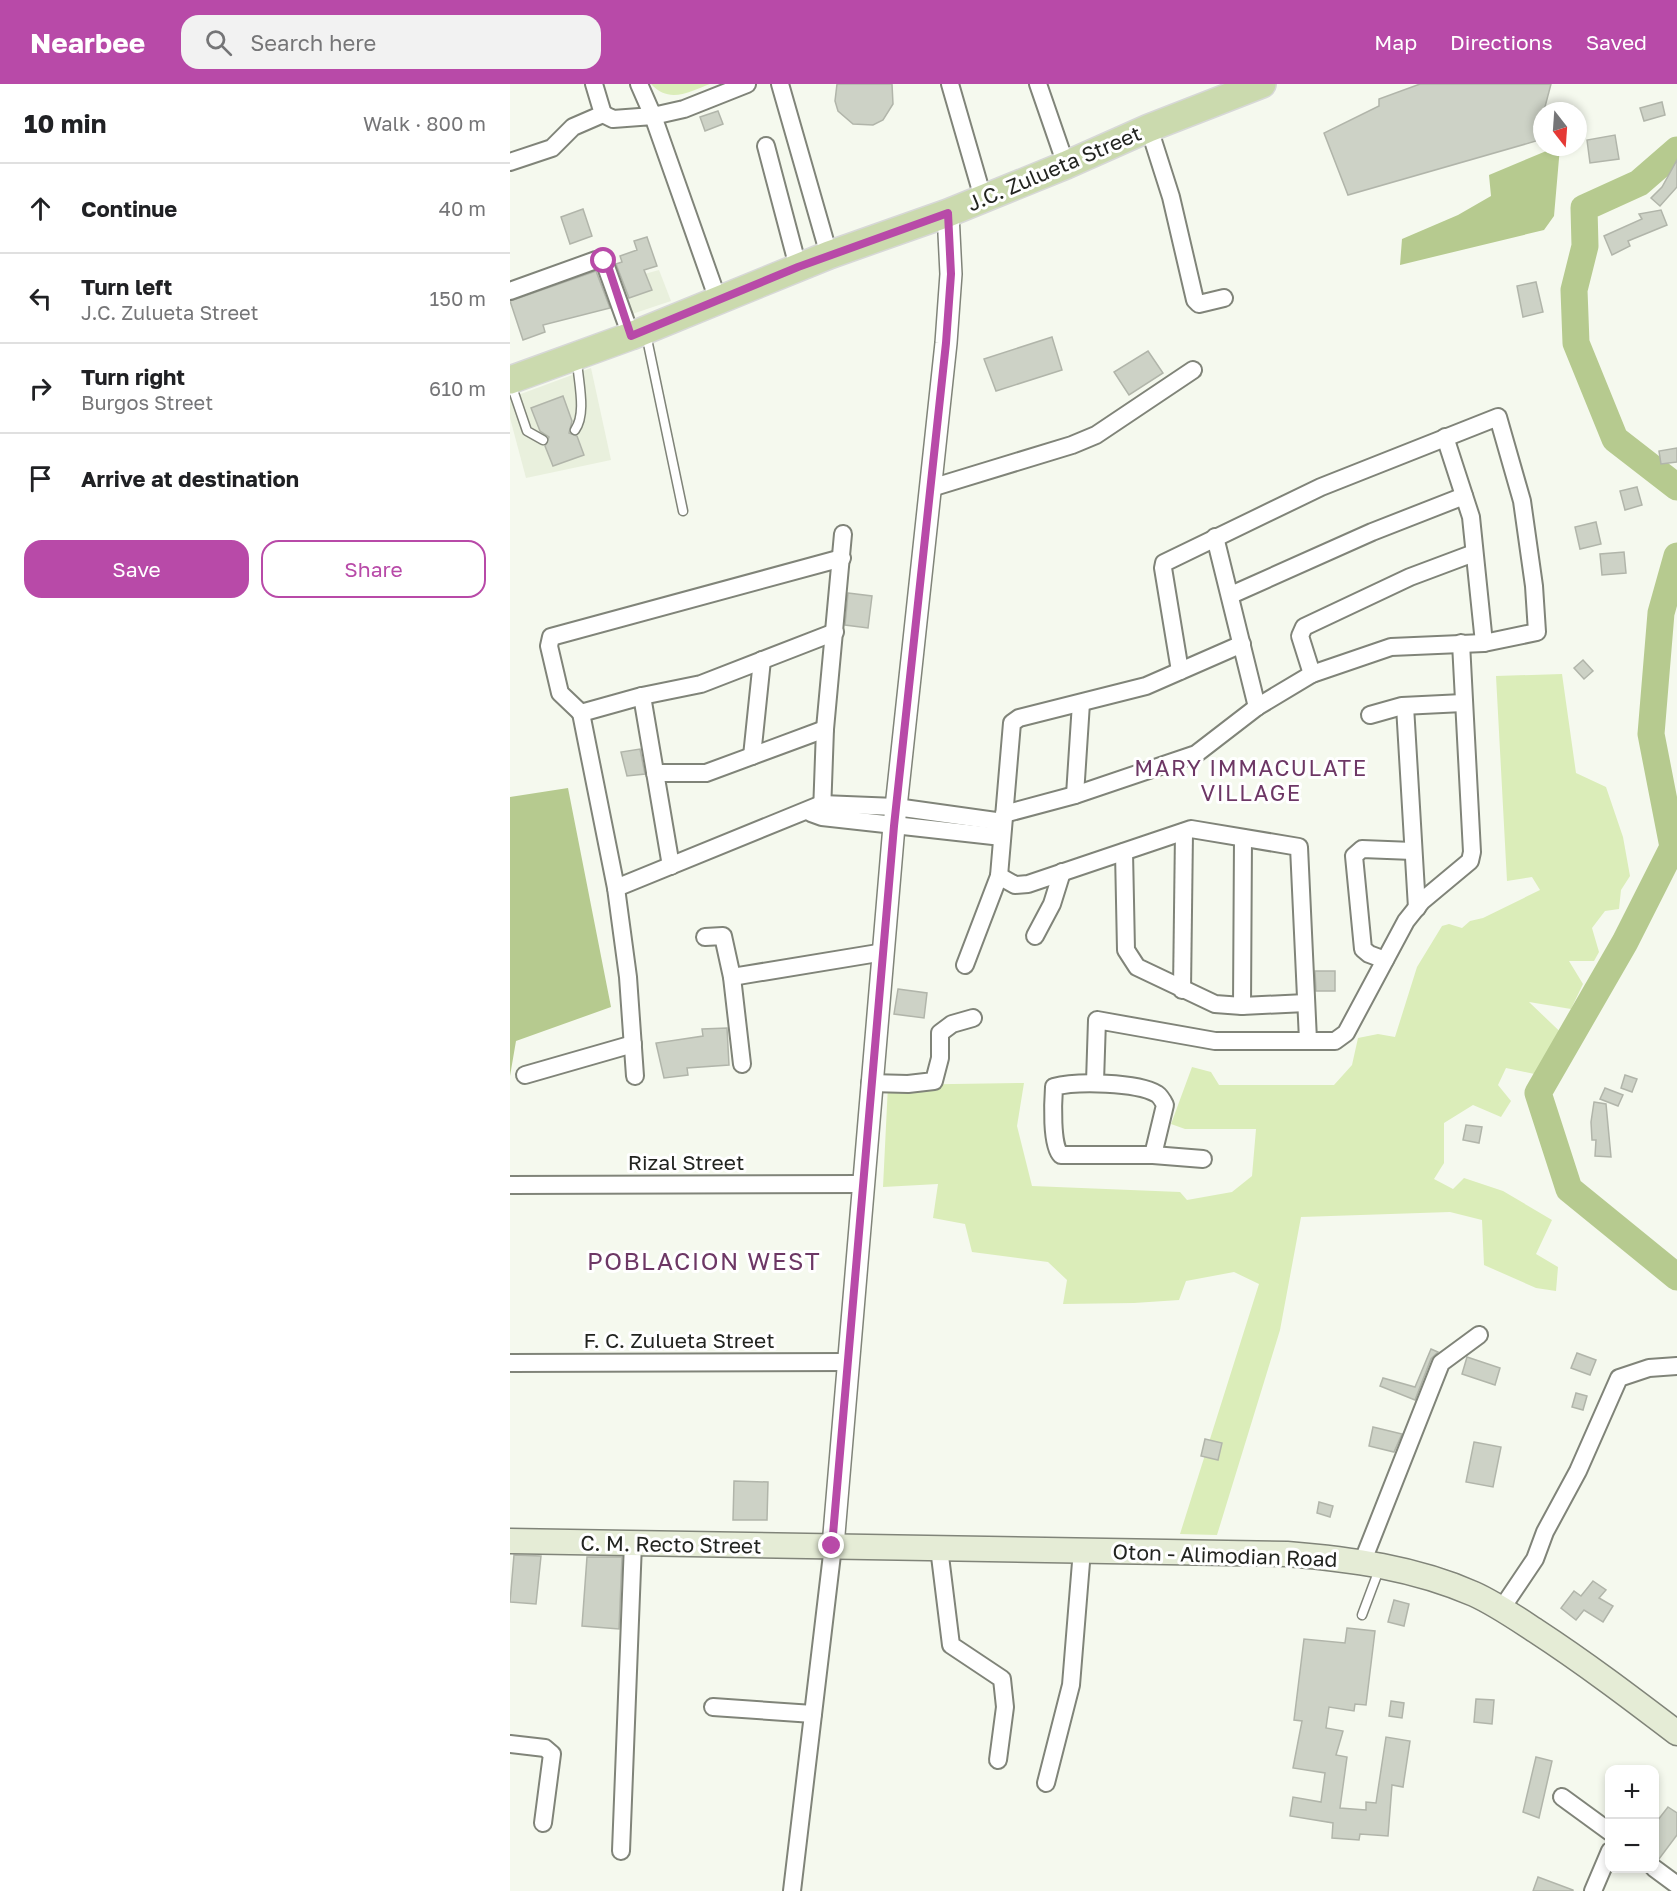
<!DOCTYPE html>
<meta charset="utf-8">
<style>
:root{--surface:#fff;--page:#f2f2f2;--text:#202124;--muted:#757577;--line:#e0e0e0;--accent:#b84aa8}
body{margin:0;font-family:"Golos Text",sans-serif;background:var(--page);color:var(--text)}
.controls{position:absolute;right:18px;bottom:18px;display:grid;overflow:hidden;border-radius:12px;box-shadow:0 3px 9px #0003}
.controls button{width:54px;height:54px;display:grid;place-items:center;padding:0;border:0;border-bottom:2px solid var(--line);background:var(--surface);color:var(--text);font:30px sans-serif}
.compass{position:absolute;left:1023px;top:18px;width:54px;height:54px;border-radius:50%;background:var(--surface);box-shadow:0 3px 9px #0003;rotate:163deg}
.stop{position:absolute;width:18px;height:18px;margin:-14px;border:4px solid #b84aa8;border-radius:50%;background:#fff}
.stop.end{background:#b84aa8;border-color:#fff;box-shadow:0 2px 6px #0008}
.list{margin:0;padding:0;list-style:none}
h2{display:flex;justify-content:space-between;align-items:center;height:78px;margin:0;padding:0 24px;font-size:26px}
h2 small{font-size:20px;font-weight:400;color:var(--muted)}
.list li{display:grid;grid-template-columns:39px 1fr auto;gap:18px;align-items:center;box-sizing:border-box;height:90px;padding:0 24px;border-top:2px solid var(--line)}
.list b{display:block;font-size:22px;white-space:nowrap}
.list p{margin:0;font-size:20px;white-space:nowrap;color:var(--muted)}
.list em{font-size:20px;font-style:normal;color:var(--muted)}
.actions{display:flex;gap:12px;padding:18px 24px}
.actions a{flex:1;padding:14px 0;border:2px solid var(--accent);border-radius:18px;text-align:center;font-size:21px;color:var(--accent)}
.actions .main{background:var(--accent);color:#fff}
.icon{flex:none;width:33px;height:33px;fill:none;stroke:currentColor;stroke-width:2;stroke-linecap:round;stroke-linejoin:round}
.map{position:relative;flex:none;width:1167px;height:1807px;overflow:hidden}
header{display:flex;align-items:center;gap:36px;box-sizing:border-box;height:84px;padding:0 30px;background:var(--accent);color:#fff}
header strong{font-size:28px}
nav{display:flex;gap:33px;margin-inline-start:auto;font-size:21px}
.search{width:420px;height:54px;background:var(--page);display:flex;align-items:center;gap:15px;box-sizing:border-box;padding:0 21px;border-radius:18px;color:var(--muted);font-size:22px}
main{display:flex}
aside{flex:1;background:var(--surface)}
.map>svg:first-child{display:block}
.built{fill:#e9f0dd}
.green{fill:#dbedb9}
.water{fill:#b6ca8f}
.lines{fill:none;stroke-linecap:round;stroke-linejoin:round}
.river{stroke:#b6ca8f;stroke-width:27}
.building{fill:#cdd2c6;stroke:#b1b5aa;stroke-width:1.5}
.service-casing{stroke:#808479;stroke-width:11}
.minor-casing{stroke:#808479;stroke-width:20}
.tertiary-casing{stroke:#808479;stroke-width:24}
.secondary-casing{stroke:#808479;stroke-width:27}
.primary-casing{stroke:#d7d8d7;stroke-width:30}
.service{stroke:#fff;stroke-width:8}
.minor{stroke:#fff;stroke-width:16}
.tertiary{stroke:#fff;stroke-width:21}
.secondary{stroke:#e5ecd6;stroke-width:24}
.primary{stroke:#cbdaae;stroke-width:27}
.route{stroke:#b84aa8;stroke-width:8}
.labels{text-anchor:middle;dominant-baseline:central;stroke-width:6;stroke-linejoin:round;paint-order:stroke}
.street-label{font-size:21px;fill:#222420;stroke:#fff}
.neighbourhood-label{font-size:22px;letter-spacing:1.5px;fill:#6d3765;stroke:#fff}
.quarter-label{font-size:24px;letter-spacing:1.5px;fill:#6d3765;stroke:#fff}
</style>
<header>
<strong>Nearbee</strong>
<div class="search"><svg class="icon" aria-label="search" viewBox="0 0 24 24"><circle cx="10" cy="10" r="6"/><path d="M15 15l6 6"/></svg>Search here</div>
<nav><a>Map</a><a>Directions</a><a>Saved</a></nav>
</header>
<main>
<aside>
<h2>10 min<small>Walk · 800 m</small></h2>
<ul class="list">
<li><svg class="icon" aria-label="ahead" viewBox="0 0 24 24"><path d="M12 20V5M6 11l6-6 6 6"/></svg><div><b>Continue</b></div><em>40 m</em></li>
<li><svg class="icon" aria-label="left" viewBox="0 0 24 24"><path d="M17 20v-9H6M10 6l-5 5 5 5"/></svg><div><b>Turn left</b><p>J.C. Zulueta Street</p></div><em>150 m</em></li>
<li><svg class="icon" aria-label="right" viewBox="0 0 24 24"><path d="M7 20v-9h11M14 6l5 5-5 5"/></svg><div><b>Turn right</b><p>Burgos Street</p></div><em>610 m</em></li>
<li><svg class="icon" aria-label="arrive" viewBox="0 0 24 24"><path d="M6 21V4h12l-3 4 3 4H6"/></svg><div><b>Arrive at destination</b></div></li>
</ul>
<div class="actions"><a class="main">Save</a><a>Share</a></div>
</aside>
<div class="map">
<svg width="1167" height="1807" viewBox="0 0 1167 1807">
<rect width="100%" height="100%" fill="#f5f9ee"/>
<g class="built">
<path d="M 149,186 L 161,217 L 119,231 L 109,197 Z"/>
<path d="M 81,284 L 101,376 L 16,394 L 0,334 L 0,314 Z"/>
</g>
<g class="green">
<path d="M 141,0 L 200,0 C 179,8 159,20 141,0 Z"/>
<path d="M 1052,590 L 1066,689 L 1096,703 L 1113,753 L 1120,792 L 1111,806 L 1109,825 L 1095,827 L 1082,844 L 1089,868 L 1084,877 L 1059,877 L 1073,900 L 1061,925 L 1019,918 L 1064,961 L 1043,994 L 996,984 L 988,1001 L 1001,1017 L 991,1033 L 963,1021 L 934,1039 L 934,1079 L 924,1095 L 943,1105 L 954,1094 L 993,1107 L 1042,1136 L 1026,1170 L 1048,1183 L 1046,1207 L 1026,1204 L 974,1181 L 972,1136 L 940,1128 L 791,1133 L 770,1246 L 707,1451 L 670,1450 L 749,1200 L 724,1188 L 676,1197 L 669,1216 L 624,1219 L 553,1220 L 557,1196 L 538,1178 L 462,1168 L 455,1140 L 423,1134 L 428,1100 L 373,1103 L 378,1001 L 514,999 L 507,1042 L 522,1102 L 670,1108 L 677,1116 L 722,1108 L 742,1092 L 746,1045 L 675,1045 L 661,1040 L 682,983 L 701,988 L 709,1001 L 824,1001 L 842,981 L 848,954 L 868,950 L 885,953 L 907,883 L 932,842 L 939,840 L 952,844 L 960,837 L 973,834 L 1030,806 L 1022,793 L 997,797 L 986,592 Z"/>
</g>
<g class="water">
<path d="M 1046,63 L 1050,63 L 1044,132 L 1034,146 L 890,181 L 892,155 L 948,131 L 981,112 L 979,91 Z"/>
<path d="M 58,704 L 101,923 L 6,957 L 0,992 L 0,713 Z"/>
</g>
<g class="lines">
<g class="river">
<path d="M 1167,66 L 1129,99 L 1074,124 L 1075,162 L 1064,206 L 1066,259 L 1105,355 L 1167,403"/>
<path d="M 1167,472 L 1151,529 L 1141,650 L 1163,763 L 1115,858 L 1028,1009 L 1059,1105 L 1167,1193"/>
</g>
</g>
<g class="building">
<path d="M 327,0 L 382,0 L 383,20 L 373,36 L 363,41 L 343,40 L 328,27 L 325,17 Z"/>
<path d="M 910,0 L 1041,0 L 1026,57 L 838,111 L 814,49 L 869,22 L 869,15 Z"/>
<path d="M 1152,18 L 1155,31 L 1134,37 L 1130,24 Z"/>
<path d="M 208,27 L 213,40 L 195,47 L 190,33 Z"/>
<path d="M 1105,51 L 1109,75 L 1080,79 L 1077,56 Z"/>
<path d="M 1167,76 L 1167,103 L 1150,122 L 1141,114 L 1152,103 Z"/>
<path d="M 73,125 L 82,152 L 60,160 L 51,133 Z"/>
<path d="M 1151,126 L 1157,141 L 1118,157 L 1120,162 L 1102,171 L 1094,152 L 1132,135 L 1129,130 Z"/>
<path d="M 137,153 L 147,182 L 134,186 L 142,206 L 119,214 L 106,180 L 112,178 L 110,172 L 127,166 L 124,157 Z"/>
<path d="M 86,187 L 100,224 L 33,241 L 35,248 L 13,256 L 0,217 Z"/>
<path d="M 1026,198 L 1033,228 L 1013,233 L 1007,202 Z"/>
<path d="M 542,253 L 552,286 L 486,307 L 474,275 Z"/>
<path d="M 638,267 L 653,289 L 619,311 L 604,288 Z"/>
<path d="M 53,312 L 62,337 L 59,349 L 67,352 L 74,371 L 43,382 L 35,362 L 39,353 L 30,347 L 21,324 Z"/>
<path d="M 1167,364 L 1167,378 L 1151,380 L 1149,367 Z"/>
<path d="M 1127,403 L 1132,421 L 1115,426 L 1110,407 Z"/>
<path d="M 1086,438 L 1091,460 L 1070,465 L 1065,443 Z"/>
<path d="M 1114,468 L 1116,489 L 1092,491 L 1090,470 Z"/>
<path d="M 338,509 L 362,512 L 358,544 L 335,541 Z"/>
<path d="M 1073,576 L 1083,587 L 1074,595 L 1064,584 Z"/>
<path d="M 130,665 L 135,690 L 117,692 L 111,668 Z"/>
<path d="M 805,887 L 825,887 L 825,907 L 806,907 Z"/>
<path d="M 388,905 L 417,909 L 414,934 L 384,930 Z"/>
<path d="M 217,944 L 219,981 L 177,984 L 178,991 L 154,994 L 146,959 L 193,952 L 192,945 Z"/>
<path d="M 1115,991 L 1127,995 L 1122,1008 L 1111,1004 Z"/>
<path d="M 1095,1004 L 1113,1011 L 1108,1022 L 1090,1015 Z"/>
<path d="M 1084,1018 L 1096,1020 L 1101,1073 L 1085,1072 L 1086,1056 L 1082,1056 L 1081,1038 Z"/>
<path d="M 956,1041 L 972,1043 L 969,1059 L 953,1056 Z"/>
<path d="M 921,1265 L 928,1268 L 921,1275 L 905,1316 L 870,1302 L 873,1294 L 905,1303 Z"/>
<path d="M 1067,1269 L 1086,1276 L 1080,1291 L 1061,1284 Z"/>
<path d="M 957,1273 L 990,1284 L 985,1301 L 952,1290 Z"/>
<path d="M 1066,1309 L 1077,1312 L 1073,1326 L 1062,1323 Z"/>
<path d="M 863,1343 L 892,1350 L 884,1368 L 859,1362 Z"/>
<path d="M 695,1355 L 712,1359 L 708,1376 L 691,1372 Z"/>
<path d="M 964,1358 L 991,1363 L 983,1403 L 956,1398 Z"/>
<path d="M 224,1397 L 258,1398 L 257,1436 L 223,1436 Z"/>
<path d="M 809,1418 L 823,1422 L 820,1433 L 807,1429 Z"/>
<path d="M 4,1471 L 31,1472 L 26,1520 L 0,1518 Z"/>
<path d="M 77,1473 L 112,1473 L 109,1545 L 72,1542 Z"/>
<path d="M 1083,1497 L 1096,1506 L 1089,1514 L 1103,1522 L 1093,1538 L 1074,1526 L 1066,1536 L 1051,1524 L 1064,1507 L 1071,1512 Z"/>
<path d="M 884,1516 L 899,1520 L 894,1542 L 878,1538 Z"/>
<path d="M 837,1544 L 865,1547 L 856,1621 L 845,1620 L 844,1627 L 819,1623 L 816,1644 L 833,1647 L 826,1671 L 837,1673 L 830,1724 L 856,1726 L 856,1718 L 866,1719 L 876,1653 L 900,1657 L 893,1703 L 882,1701 L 878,1752 L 850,1750 L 849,1756 L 822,1754 L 823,1739 L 780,1732 L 783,1713 L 811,1718 L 815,1689 L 783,1684 L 792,1637 L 784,1636 L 794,1555 L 835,1559 Z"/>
<path d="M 966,1615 L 984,1616 L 982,1640 L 964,1638 Z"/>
<path d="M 881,1617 L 894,1619 L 892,1634 L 879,1632 Z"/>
<path d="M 1026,1673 L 1042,1677 L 1029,1734 L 1013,1728 Z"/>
<path d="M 1158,1723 L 1167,1729 L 1167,1751 L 1149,1775 L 1144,1774 L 1144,1741 Z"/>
<path d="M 1028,1793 L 1063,1806 L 1063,1807 L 1023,1807 Z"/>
</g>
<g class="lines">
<g class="service-casing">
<g id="service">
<path d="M 136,250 L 173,427"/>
<path d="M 1,300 L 17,347 L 33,356"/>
<path d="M 65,346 C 77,329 68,297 67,276"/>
<path d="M 852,1531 L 870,1483"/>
</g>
</g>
<g class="minor-casing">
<g id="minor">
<path d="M 129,0 L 143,32 L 174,25 L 237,0"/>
<path d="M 270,0 L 319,171"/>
<path d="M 440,0 L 473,114"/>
<path d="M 528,0 L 556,81"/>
<path d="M 93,30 L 103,35 L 143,32 L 208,216"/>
<path d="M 639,44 L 661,113 L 685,216 L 689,220 L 714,214"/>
<path d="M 256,62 L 288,183"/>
<path d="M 0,78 L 42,64 L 63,43 L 93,30 L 84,0"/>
<path d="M 0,207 L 86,176 L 94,177 L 121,252"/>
<path d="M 935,353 L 961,433 L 974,559"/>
<path d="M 421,404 L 562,361 L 586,351 L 683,286"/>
<path d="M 705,453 L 747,623"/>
<path d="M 721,511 L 862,448 L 954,412"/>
<path d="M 325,548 L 191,600 L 132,612 L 71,629 L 50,609 L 39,562 L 41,553 L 332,474"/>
<path d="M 802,590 L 790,552 L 794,543 L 900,493 L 964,469"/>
<path d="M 132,612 L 161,782"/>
<path d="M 895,622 L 907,824"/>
<path d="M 71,629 L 106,804 L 118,893 L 125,992"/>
<path d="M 860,631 L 892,622 L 953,619"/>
<path d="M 242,672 L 252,576"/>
<path d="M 145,689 L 196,689 L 315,645"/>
<path d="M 565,711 L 571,619"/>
<path d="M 301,729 L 312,733 L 492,753"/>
<path d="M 312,729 L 315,645 L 333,450"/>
<path d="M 494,730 L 565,711 L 686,670 L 747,623 L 802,590 L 881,563 L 974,559 L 1027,548 L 1024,502 L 1012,417 L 988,333 L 811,403 L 654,479 L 653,484 L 670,587"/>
<path d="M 614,768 L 616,866 L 627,883 L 705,920 L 732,922 L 796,919"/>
<path d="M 489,792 L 505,801 L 518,800 L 681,745 L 789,763 L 798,956"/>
<path d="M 106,804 L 312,720 L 386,723 L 493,738"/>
<path d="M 525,852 L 542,820 L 552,788"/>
<path d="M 195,853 L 213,852 L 222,893 L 232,980"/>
<path d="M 875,876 L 859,870 L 853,865 L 844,772 L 852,765 L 903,767"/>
<path d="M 455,881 L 489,792 L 502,639 L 509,634 L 636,602 L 732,560"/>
<path d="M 222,893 L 374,868"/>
<path d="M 672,906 L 674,748"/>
<path d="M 732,922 L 733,754"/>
<path d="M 15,991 L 123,960"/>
<path d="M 585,998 L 587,936 L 705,957 L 825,957 L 836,949 L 896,837 L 912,817 L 960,777 L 962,768 L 951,559"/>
<path d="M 360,999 L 398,1000 L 424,997 L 430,974 L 430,949 L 442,940 L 463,934"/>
<path d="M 643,1071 L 655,1021 C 653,1017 650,1012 647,1010 C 627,998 566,997 544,1003 C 543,1017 541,1062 551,1071 L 643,1071 L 693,1075"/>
<path d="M 0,1101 L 352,1100"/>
<path d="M 0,1279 L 339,1278"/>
<path d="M 429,1464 L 441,1561 L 492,1595 L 495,1623 L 488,1676"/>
<path d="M 852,1479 L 931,1279 L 969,1251"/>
<path d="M 992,1524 L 1025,1475 L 1035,1448 L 1068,1387 L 1109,1294 L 1139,1284 L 1167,1282"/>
<path d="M 203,1623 L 303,1630"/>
<path d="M 0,1660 L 35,1664 L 42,1670 L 33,1739"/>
<path d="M 536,1699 L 561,1601 L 572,1466"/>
<path d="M 1052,1713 L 1100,1748"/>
<path d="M 111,1767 L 123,1459"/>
<path d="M 1144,1784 L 1167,1801"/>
<path d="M 282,1807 L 323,1462"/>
<path d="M 1083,1807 L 1100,1767"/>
</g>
</g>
<g class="tertiary-casing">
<path id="tertiary" d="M 323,1462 L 384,742 L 436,259 L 441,190 L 438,129"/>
</g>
<g class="secondary-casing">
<path id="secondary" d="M 0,1457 L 777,1470 C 840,1475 905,1484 964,1510 C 986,1520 1006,1534 1026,1547 C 1075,1579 1121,1614 1167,1649"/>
</g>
<g class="primary-casing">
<path id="primary" d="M 0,296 L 121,252 L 319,171 L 438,129 L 556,81 L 639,44 L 752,0"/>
</g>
<use href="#service" class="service"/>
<use href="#minor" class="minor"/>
<use href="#tertiary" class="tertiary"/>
<use href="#secondary" class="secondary"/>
<use href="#primary" class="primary"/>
</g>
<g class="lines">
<path class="route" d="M 94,177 L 98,182 L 121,252 L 288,183 L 438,129 L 441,190 L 436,259 L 384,742 L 322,1462"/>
</g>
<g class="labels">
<g class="street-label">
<text transform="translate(544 84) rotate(-23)">J.C. Zulueta Street</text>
<text x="176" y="1078">Rizal Street</text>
<text x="169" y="1256">F. C. Zulueta Street</text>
<text transform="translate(161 1460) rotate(1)">C. M. Recto Street</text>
<text transform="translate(715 1471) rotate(2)">Oton - Alimodian Road</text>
</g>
<g class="neighbourhood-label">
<text x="741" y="683">MARY IMMACULATE<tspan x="741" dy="25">VILLAGE</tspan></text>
</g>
<g class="quarter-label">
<text x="194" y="1176">POBLACION WEST</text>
</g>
</g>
</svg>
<div class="controls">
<button>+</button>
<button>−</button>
</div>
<svg class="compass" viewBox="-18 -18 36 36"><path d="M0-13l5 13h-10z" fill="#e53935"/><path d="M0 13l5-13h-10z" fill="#757577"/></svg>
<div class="stop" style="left:94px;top:177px"></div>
<div class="stop end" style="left:322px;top:1462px"></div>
</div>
</main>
